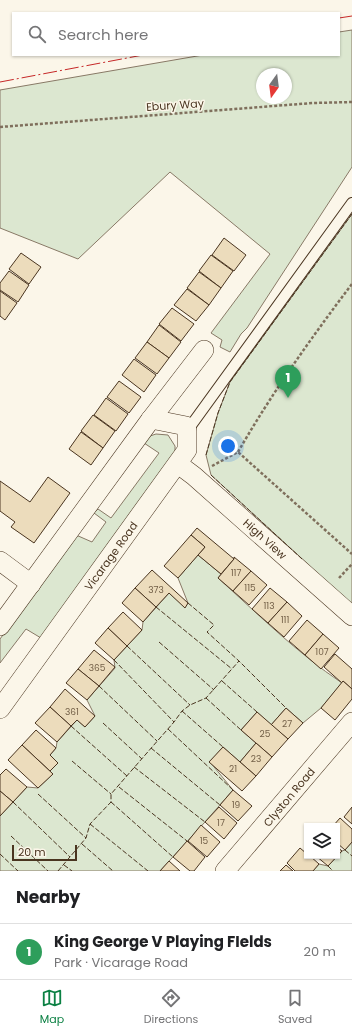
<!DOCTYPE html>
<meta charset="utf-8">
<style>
:root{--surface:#fff;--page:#f2f2f2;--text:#202124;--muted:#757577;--line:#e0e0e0;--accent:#0b8043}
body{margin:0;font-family:Poppins,sans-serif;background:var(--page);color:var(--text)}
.controls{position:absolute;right:12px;bottom:12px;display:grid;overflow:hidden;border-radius:0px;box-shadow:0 1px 3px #0004}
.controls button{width:36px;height:36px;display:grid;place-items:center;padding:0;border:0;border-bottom:1px solid var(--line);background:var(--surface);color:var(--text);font:20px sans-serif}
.compass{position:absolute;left:256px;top:68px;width:36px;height:36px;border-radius:50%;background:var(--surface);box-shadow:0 1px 3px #0004;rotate:194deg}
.scale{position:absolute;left:12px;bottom:10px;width:65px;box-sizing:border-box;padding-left:4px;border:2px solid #4a3520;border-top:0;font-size:11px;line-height:14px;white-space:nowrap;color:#4a3520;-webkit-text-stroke:3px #fbf6e9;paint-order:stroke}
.you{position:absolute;left:228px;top:446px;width:14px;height:14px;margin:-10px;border:3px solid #fff;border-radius:50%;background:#1a73e8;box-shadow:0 0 0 6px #1a73e833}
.badge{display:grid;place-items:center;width:26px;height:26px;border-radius:50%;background:var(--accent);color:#fff;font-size:13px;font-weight:700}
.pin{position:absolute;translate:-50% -33px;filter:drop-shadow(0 1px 2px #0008)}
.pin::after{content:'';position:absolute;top:21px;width:14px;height:12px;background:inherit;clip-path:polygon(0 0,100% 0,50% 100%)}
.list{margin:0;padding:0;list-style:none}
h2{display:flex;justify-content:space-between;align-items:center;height:52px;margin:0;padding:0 16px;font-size:17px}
h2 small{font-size:13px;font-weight:400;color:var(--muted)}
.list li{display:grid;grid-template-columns:26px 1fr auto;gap:12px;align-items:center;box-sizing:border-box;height:56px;padding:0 16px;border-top:1px solid var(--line)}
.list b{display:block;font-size:15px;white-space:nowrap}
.list p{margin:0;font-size:13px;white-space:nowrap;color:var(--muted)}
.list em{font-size:13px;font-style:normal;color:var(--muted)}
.icon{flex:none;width:22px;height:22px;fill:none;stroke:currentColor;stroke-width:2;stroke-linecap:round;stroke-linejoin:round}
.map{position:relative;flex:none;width:352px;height:871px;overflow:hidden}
.search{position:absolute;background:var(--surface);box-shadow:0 1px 3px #0004;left:12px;right:12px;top:12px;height:44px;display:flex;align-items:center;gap:10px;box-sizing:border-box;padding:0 14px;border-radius:0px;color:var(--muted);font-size:15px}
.sheet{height:108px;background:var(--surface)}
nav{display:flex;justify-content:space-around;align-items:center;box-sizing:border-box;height:56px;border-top:1px solid var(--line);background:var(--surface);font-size:11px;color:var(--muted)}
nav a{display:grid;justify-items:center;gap:2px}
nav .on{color:var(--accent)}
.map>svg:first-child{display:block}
.green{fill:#dce7d0;stroke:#887966;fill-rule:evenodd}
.building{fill:#ecdcbc;stroke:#4a3520}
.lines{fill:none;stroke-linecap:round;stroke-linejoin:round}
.lane-casing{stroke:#4a3520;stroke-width:12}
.street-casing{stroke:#4a3520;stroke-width:20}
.path{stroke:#7f6f5c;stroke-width:2.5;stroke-dasharray:3 2;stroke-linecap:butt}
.lane{stroke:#fbf6e9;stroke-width:10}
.street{stroke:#fbf6e9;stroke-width:19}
.fence{stroke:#4a3520;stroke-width:1;stroke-dasharray:5 2;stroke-linecap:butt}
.power{stroke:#c62828;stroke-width:1;stroke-dasharray:14 3 2 3;stroke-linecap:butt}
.labels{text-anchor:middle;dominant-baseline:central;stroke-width:3;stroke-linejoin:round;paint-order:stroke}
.number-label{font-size:9px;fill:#725f47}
.street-label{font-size:11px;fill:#4a3520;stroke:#fbf6e9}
</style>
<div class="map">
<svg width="352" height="871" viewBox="0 0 352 871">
<rect width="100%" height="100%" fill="#fbf6e9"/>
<g class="green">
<path d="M 352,30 L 352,167 L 247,328 L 241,334 L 230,352 L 220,347 L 222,340 L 211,333 L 270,254 L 170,172 L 78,259 L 0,228 L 0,90 L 203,55 L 339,55 L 339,32 ZM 262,74 L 286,74 L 286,98 L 262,98 Z"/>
<path d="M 352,214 L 352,605 L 211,475 L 206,455 L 218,413 L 230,382 Z"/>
<path d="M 156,434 L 168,435 L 175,446 L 175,453 L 41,638 L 26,629 L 0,663 L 0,639 L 76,535 L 92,542 L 106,522 L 94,513 L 98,509 L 111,518 L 159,453 L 144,443 L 150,436 Z"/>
<path d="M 198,555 L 221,574 L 218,578 C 258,614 297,653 342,683 L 321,708 L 303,723 L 286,708 L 271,725 L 257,712 L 241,730 L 256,743 L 240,762 L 223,747 L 210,762 L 233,790 L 205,822 L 160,871 L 0,871 L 0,816 L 27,787 L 38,788 L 53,774 L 50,771 L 58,763 L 50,755 L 56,748 L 57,742 L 77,720 L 85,727 L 95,716 L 87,700 L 115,668 L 114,660 L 142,630 L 143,622 L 169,593 L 185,607 L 188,603 L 178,578 Z"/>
<path d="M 352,842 L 352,871 L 313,871 L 319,864 L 328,866 L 342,851 L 345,850 Z"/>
</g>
<g class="building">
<path d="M 224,238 L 246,255 L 234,271 L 212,255 Z"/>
<path d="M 21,253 L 41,267 L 29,284 L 9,269 Z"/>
<path d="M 211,255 L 233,271 L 221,288 L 199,271 Z"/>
<path d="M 9,271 L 29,285 L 18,302 L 0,290 L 0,283 Z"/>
<path d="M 199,272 L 221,288 L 209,305 L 187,288 Z"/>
<path d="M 187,289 L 209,305 L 196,321 L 174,305 Z"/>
<path d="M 0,291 L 17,303 L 5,320 L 0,316 Z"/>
<path d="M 172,308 L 194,324 L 181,341 L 159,324 Z"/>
<path d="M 159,325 L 181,342 L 169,358 L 147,342 Z"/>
<path d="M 147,342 L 169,358 L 157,374 L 135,358 Z"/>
<path d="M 134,359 L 156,375 L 144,392 L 122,375 Z"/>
<path d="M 119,381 L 141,397 L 129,413 L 107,397 Z"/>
<path d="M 106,398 L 128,414 L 116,431 L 94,415 Z"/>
<path d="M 93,415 L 115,431 L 103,448 L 81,431 Z"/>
<path d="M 81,432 L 103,448 L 91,465 L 69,449 Z"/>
<path d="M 48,477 L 70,493 L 34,543 L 11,527 L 15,522 L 0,511 L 0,481 L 30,502 Z"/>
<path d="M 197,528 L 234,559 L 221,574 L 198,555 L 205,547 L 191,535 Z"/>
<path d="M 191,535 L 205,547 L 178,578 L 164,566 Z"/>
<path d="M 234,557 L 251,571 L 233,591 L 218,578 L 234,559 Z"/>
<path d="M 152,570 L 188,603 L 185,608 L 169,593 L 156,607 L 135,588 Z"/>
<path d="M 251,571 L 267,585 L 249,605 L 233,591 Z"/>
<path d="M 135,588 L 156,607 L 143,622 L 122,603 Z"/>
<path d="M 270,588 L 287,602 L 268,623 L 252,609 Z"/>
<path d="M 287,602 L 302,616 L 284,637 L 268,623 Z"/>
<path d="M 123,612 L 142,630 L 127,646 L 108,628 Z"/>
<path d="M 307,620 L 323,634 L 305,655 L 289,641 Z"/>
<path d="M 108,628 L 127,646 L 114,660 L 95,643 Z"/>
<path d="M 323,634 L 339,648 L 321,669 L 305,655 Z"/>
<path d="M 94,650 L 115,667 L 99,686 L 78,669 Z"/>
<path d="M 335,654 L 352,669 L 352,689 L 343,681 L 342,683 L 324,667 Z"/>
<path d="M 78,669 L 99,686 L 87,700 L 66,683 Z"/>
<path d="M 343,681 L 352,689 L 352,699 L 335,720 L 321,708 Z"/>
<path d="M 65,689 L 95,716 L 85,727 L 77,720 L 71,726 L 50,707 Z"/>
<path d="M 50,707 L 71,726 L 57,742 L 35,723 Z"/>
<path d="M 286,708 L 303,723 L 288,739 L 271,725 Z"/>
<path d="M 257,712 L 288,739 L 272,757 L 241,730 Z"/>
<path d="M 36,730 L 56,748 L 50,755 L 58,763 L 50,771 L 22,745 Z"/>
<path d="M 256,743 L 272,757 L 256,776 L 240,762 Z"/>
<path d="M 22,745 L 53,774 L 38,788 L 8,760 Z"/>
<path d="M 223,747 L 256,776 L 242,791 L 209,762 Z"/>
<path d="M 6,769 L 27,787 L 13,802 L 0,791 L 0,775 Z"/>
<path d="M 233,790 L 252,806 L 238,821 L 220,805 Z"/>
<path d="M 0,791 L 13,802 L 0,816 Z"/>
<path d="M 219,807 L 237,823 L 224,839 L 205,822 Z"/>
<path d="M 352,807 L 352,824 L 344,817 Z"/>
<path d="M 340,818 L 352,829 L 352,842 L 345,850 L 337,843 L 337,826 L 333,826 Z"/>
<path d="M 201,825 L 220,842 L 207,857 L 188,841 Z"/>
<path d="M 187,841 L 205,857 L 194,871 L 190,871 L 173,857 Z"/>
<path d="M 337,847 L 342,851 L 328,866 L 316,856 L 337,856 Z"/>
<path d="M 300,848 L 307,854 L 307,856 L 310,856 L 319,864 L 313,871 L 295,871 L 287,863 Z"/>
<path d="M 169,861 L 180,871 L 160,871 Z"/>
<path d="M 286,865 L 293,871 L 280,871 Z"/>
</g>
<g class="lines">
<g class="lane-casing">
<path id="lane" d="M 187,431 L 352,203"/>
</g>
<g class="street-casing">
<g id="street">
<path d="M 178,464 L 194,476 L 352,616"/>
<path d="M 0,561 L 31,584"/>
<path d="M 0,626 L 151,419 L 204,350"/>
<path d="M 0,709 L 187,450 L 187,431 L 186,426 L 151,419"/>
<path d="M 225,871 L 352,722"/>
</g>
</g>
<g class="path">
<path d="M 0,127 L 313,103 L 352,102"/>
<path d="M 238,452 C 272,393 311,338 352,284"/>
<path d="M 212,466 L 238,452 L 352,554"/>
<path d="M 339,578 L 352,564"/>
</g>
<use href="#lane" class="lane"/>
<use href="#street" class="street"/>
<g class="fence">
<path d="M 206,455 L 218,413 L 230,382 L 352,214"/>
<path d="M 211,475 L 302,559"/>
<path d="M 188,603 L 214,625 L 207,632 L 239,661 L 286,708"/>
<path d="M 156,607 L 232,669"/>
<path d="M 159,642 L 214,690"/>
<path d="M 127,646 L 190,705"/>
<path d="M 114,660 L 174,722"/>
<path d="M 222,681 L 257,712"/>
<path d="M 99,686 L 157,741"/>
<path d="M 206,698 L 241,730"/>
<path d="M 182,711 L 223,747"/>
<path d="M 103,723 L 142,759"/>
<path d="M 71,726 L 127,776"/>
<path d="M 168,729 L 233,790"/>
<path d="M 151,748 L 220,805"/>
<path d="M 72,761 L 111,794"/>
<path d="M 134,767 L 205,822"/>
<path d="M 119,787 L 187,841"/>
<path d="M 38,794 L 86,838"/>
<path d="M 13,802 L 70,857"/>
<path d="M 111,802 L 173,857"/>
<path d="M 90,824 L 148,871"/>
<path d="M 11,836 L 48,871"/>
<path d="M 82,844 L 113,871"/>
<path d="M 345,850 L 352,856"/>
<path d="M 0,854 L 18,871"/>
<path d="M 64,865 L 72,871"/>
<path d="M 328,866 L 333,871"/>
<path d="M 58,871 L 86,838 L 90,824 L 111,802 L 111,794 L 174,722 L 182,711 L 190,705 L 206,698 L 239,661"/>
</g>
<g class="power">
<path d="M 339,18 L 352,16"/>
<path d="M 0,82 L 143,55"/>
</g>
</g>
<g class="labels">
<g class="number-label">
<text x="236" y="573">117</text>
<text x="250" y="588">115</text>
<text x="156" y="590">373</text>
<text x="269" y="606">113</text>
<text x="285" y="620">111</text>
<text x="322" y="652">107</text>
<text x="97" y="668">365</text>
<text x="72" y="712">361</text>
<text x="287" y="724">27</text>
<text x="265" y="734">25</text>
<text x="256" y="759">23</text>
<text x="233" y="769">21</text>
<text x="236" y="805">19</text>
<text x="221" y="823">17</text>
<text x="204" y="841">15</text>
</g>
<g class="street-label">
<text transform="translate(175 105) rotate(-4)">Ebury Way</text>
<text transform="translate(265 539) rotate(42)">High View</text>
<text transform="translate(111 556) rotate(-54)">Vicarage Road</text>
<text transform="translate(289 797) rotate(-50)">Clyston Road</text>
</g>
</g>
</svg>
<div class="controls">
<button><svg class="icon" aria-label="layers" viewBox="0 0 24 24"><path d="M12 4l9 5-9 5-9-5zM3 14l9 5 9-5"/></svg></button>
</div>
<svg class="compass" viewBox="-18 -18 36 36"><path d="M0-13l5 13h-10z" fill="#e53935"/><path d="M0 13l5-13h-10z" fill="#757577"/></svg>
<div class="scale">20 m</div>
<div class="you"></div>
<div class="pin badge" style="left:288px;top:398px;background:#2e9e5b">1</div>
<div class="search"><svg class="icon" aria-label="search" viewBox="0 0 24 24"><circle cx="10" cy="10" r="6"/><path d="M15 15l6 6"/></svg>Search here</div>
</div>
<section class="sheet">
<h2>Nearby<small></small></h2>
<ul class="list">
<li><span class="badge" style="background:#2e9e5b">1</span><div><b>King George V Playing FIelds</b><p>Park · Vicarage Road</p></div><em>20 m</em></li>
</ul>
</section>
<nav>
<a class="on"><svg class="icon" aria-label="map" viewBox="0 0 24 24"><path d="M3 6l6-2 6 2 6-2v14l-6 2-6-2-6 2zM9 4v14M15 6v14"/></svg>Map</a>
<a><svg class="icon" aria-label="directions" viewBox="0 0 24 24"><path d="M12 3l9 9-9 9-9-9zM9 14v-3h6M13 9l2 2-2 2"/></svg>Directions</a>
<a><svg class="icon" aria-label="saved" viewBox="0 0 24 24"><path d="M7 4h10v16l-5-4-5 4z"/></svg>Saved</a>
</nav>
